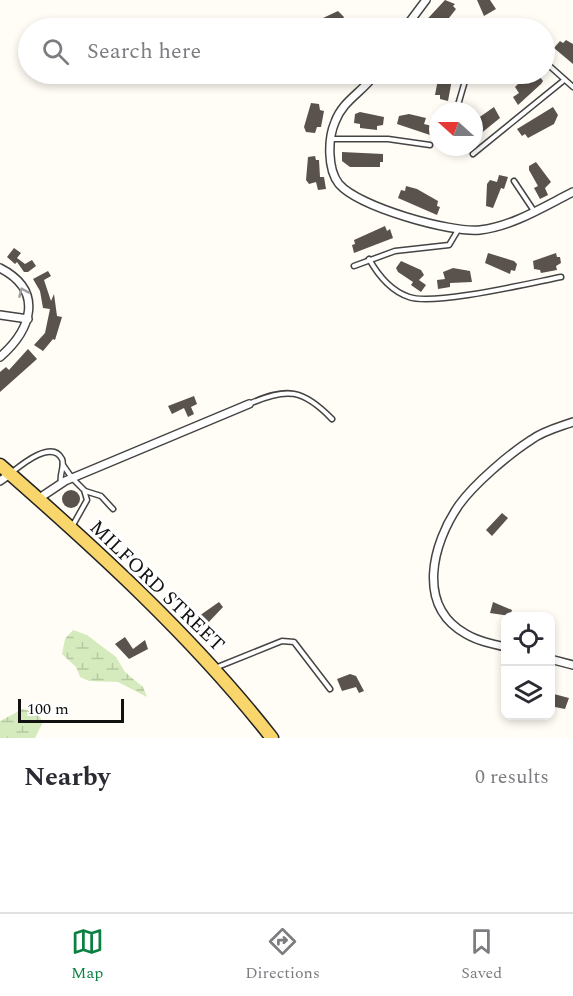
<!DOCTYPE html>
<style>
:root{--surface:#fff;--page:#f2f2f3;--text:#2b2b33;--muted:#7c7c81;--line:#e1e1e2;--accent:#0b8043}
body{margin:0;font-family:Spectral,serif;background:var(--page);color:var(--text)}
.controls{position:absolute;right:18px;bottom:18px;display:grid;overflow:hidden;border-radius:12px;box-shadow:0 3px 9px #0003}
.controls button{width:54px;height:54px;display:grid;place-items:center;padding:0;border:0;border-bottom:2px solid var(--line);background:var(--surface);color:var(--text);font:30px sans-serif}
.compass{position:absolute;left:429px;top:102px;width:54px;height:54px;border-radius:50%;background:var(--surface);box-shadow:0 3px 9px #0003;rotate:291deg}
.scale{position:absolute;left:18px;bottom:15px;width:106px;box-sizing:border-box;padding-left:6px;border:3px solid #111;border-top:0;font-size:16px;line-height:21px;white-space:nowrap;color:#111;-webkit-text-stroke:4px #fff;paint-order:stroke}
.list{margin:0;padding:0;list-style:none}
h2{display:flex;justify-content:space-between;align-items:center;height:78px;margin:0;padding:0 24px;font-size:26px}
h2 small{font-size:20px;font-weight:400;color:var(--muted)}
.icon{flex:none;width:33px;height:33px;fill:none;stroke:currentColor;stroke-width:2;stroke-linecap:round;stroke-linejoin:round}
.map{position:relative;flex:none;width:573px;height:738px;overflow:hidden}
.search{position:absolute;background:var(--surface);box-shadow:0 3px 9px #0003;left:18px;right:18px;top:18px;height:66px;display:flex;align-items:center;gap:15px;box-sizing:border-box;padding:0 21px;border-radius:33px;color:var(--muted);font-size:22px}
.sheet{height:174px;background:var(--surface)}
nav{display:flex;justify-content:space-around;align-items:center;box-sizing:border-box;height:84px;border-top:2px solid var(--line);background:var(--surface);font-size:16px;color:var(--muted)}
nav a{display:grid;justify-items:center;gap:3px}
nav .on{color:var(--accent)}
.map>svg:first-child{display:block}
.wetland{fill:url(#wetland-marsh)}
.building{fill:#5a524d}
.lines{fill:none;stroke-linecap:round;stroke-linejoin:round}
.service-casing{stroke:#444;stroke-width:7}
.minor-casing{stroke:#444;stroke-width:10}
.primary-casing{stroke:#222;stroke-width:15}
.service{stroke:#fff;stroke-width:4}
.minor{stroke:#fff;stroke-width:7}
.primary{stroke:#f9d66b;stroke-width:12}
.oneway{stroke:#a0a0a0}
.labels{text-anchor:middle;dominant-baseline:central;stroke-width:6;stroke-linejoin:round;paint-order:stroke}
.street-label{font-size:20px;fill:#111;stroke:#fff}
</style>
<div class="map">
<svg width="573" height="738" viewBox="0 0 573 738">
<defs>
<pattern id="wetland-marsh" width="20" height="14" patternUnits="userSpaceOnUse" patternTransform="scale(1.5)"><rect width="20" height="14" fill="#d5ebbd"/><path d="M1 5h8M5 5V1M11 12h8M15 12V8" fill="none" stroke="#b6c8a1"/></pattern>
</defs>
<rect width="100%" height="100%" fill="#fffdf5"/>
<g class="wetland">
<path d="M 73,630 L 87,635 L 116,657 L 125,672 L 143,687 L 147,697 L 118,682 L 89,681 L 80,677 L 76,667 L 62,654 L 65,639 Z"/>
<path d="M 23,709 L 37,713 L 43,722 L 35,738 L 0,738 L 0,721 Z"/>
</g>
<g class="building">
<path d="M 445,0 L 455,4 L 453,6 L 456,9 L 449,18 L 439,28 L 419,28 Z"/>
<path d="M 477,0 L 490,0 L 496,9 L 484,16 Z"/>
<path d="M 338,11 L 344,17 L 338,26 L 334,28 L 316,28 L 323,18 Z"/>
<path d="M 566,40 L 573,44 L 573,64 L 554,48 L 560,41 L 563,43 Z"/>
<path d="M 439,74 L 453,74 L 448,101 L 440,99 L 440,95 L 435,95 Z"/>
<path d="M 538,74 L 543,81 L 541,84 L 518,105 L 513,97 L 519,93 L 515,87 L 523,79 Z"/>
<path d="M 311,103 L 319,104 L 320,110 L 324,111 L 321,127 L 317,127 L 315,133 L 306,132 L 304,127 Z"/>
<path d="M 494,107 L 500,118 L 474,139 L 474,121 Z"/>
<path d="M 553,107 L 558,115 L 554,124 L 528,138 L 525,134 L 522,136 L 517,129 Z"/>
<path d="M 360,112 L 384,117 L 383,125 L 377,126 L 377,130 L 360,128 L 360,124 L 354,123 L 355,114 Z"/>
<path d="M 409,114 L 426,118 L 424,124 L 432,126 L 430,135 L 397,124 L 399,116 Z"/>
<path d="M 342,152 L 383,154 L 383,162 L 380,162 L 380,167 L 350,167 L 342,161 Z"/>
<path d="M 315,156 L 316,160 L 319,160 L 320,177 L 324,177 L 326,189 L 318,190 L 316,182 L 309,184 L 306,180 L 308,157 Z"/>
<path d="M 536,162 L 551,182 L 545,188 L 548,195 L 540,199 L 534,188 L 538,186 L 529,170 L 529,166 Z"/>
<path d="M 499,175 L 508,177 L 504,189 L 501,188 L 493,208 L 486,206 L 487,184 L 490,180 L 497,182 Z"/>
<path d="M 406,186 L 417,189 L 438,201 L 437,206 L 440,207 L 437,215 L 398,198 L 401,190 L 405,191 Z"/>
<path d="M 385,226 L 387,231 L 390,229 L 393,238 L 354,253 L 352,245 L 355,244 L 354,240 Z"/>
<path d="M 14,248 L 21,253 L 17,258 L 25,264 L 32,260 L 36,266 L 28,272 L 24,272 L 17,262 L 15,264 L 7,257 Z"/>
<path d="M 488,253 L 514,261 L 517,264 L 515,271 L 511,270 L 510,274 L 485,263 Z"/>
<path d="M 556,253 L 557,257 L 560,257 L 561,263 L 556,266 L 557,270 L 541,273 L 540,270 L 534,269 L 533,261 Z"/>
<path d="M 401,261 L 421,270 L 424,275 L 419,280 L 426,285 L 421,292 L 411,285 L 413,282 L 398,272 L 396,268 Z"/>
<path d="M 453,268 L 470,271 L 472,282 L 450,283 L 450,287 L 438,289 L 437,280 L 445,279 L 443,272 Z"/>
<path d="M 48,271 L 51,276 L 44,280 L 51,301 L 54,294 L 57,316 L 62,317 L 55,340 L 53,339 L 43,351 L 34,345 L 45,333 L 50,309 L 43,308 L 40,291 L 33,279 Z"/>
<path d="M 28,349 L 37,359 L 0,392 L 0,372 L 6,367 L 9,370 Z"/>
<path d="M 194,396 L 197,404 L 191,407 L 194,414 L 188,417 L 184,408 L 172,414 L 168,406 Z"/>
<circle cx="71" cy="499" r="9"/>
<path d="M 502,513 L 508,518 L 492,536 L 486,530 Z"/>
<path d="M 219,602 L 223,607 L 205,626 L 199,616 Z"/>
<path d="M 493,602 L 512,610 L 510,616 L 490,613 Z"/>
<path d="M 125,637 L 133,649 L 145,640 L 148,649 L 129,659 L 115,644 Z"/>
<path d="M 350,674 L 356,676 L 364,691 L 359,693 L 356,687 L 342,691 L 337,679 Z"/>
<path d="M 550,693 L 569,698 L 565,709 L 550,706 Z"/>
</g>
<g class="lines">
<g class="service-casing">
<g id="service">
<path d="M 544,61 L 573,87"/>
<path d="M 458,105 L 467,74"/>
<path d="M 331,139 L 388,139 L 430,145"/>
<path d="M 473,154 L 563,81"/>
<path d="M 514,181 L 534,211"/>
<path d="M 369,259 C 378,275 391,291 409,297 C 434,306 530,283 561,277"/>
<path d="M 354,266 L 395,251 L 449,245 L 458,230"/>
<path d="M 249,404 C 287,387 303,389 332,419"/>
<path d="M 63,465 L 72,478"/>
<path d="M 11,473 C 21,465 52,439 62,459 C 65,466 59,475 61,483"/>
<path d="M 85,491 L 101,496 L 113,509"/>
<path d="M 73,525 L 87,500 L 84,490 L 73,479"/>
<path d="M 215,668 L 282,641 L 294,642 L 330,689"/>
</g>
</g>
<g class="minor-casing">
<g id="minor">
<path d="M 405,28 L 426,0"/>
<path d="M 375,74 C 363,92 343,100 335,122 C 328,138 327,169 339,184 C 359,207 450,233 480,230 C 513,226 543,207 573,192"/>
<path d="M 0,268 C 45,291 31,330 0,357"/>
<path d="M 0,315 L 28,319"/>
<path d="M 0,481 L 10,474"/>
<path d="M 38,499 L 65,481 L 249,404"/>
<path d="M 506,647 C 492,644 478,641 466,634 C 416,606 432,544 459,505 C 474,484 509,454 531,440 C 543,431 559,427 573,422"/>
<path d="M 550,659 L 573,665"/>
</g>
</g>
<g class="primary-casing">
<path id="primary" d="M 0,465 C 96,549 193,637 272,738"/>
</g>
<use href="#service" class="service"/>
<use href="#minor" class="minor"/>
<use href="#primary" class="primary"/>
</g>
<defs><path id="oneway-chevron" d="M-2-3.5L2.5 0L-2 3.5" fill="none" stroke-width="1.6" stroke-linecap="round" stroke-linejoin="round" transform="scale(1.5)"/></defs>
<use class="oneway" href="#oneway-chevron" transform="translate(23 292) rotate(-114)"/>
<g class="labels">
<g class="street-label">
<text transform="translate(157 586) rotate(44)">MILFORD STREET</text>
</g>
</g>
</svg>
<div class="controls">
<button><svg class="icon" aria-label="locate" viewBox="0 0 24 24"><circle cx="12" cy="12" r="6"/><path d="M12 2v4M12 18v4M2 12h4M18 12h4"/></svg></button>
<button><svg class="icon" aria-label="layers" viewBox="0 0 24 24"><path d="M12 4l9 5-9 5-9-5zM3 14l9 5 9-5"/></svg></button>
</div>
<svg class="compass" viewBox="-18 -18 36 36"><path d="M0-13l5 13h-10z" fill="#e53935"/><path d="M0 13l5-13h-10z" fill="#7c7c81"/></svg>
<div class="scale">100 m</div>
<div class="search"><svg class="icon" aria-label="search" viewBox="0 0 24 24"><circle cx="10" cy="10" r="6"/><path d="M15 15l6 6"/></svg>Search here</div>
</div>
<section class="sheet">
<h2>Nearby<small>0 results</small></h2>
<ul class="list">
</ul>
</section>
<nav>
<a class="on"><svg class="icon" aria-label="map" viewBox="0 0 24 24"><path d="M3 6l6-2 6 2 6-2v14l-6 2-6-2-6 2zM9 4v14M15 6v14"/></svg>Map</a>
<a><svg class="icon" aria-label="directions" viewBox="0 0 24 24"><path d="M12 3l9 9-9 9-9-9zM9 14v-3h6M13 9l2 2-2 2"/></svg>Directions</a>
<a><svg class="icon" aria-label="saved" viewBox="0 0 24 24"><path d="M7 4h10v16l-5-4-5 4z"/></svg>Saved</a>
</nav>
